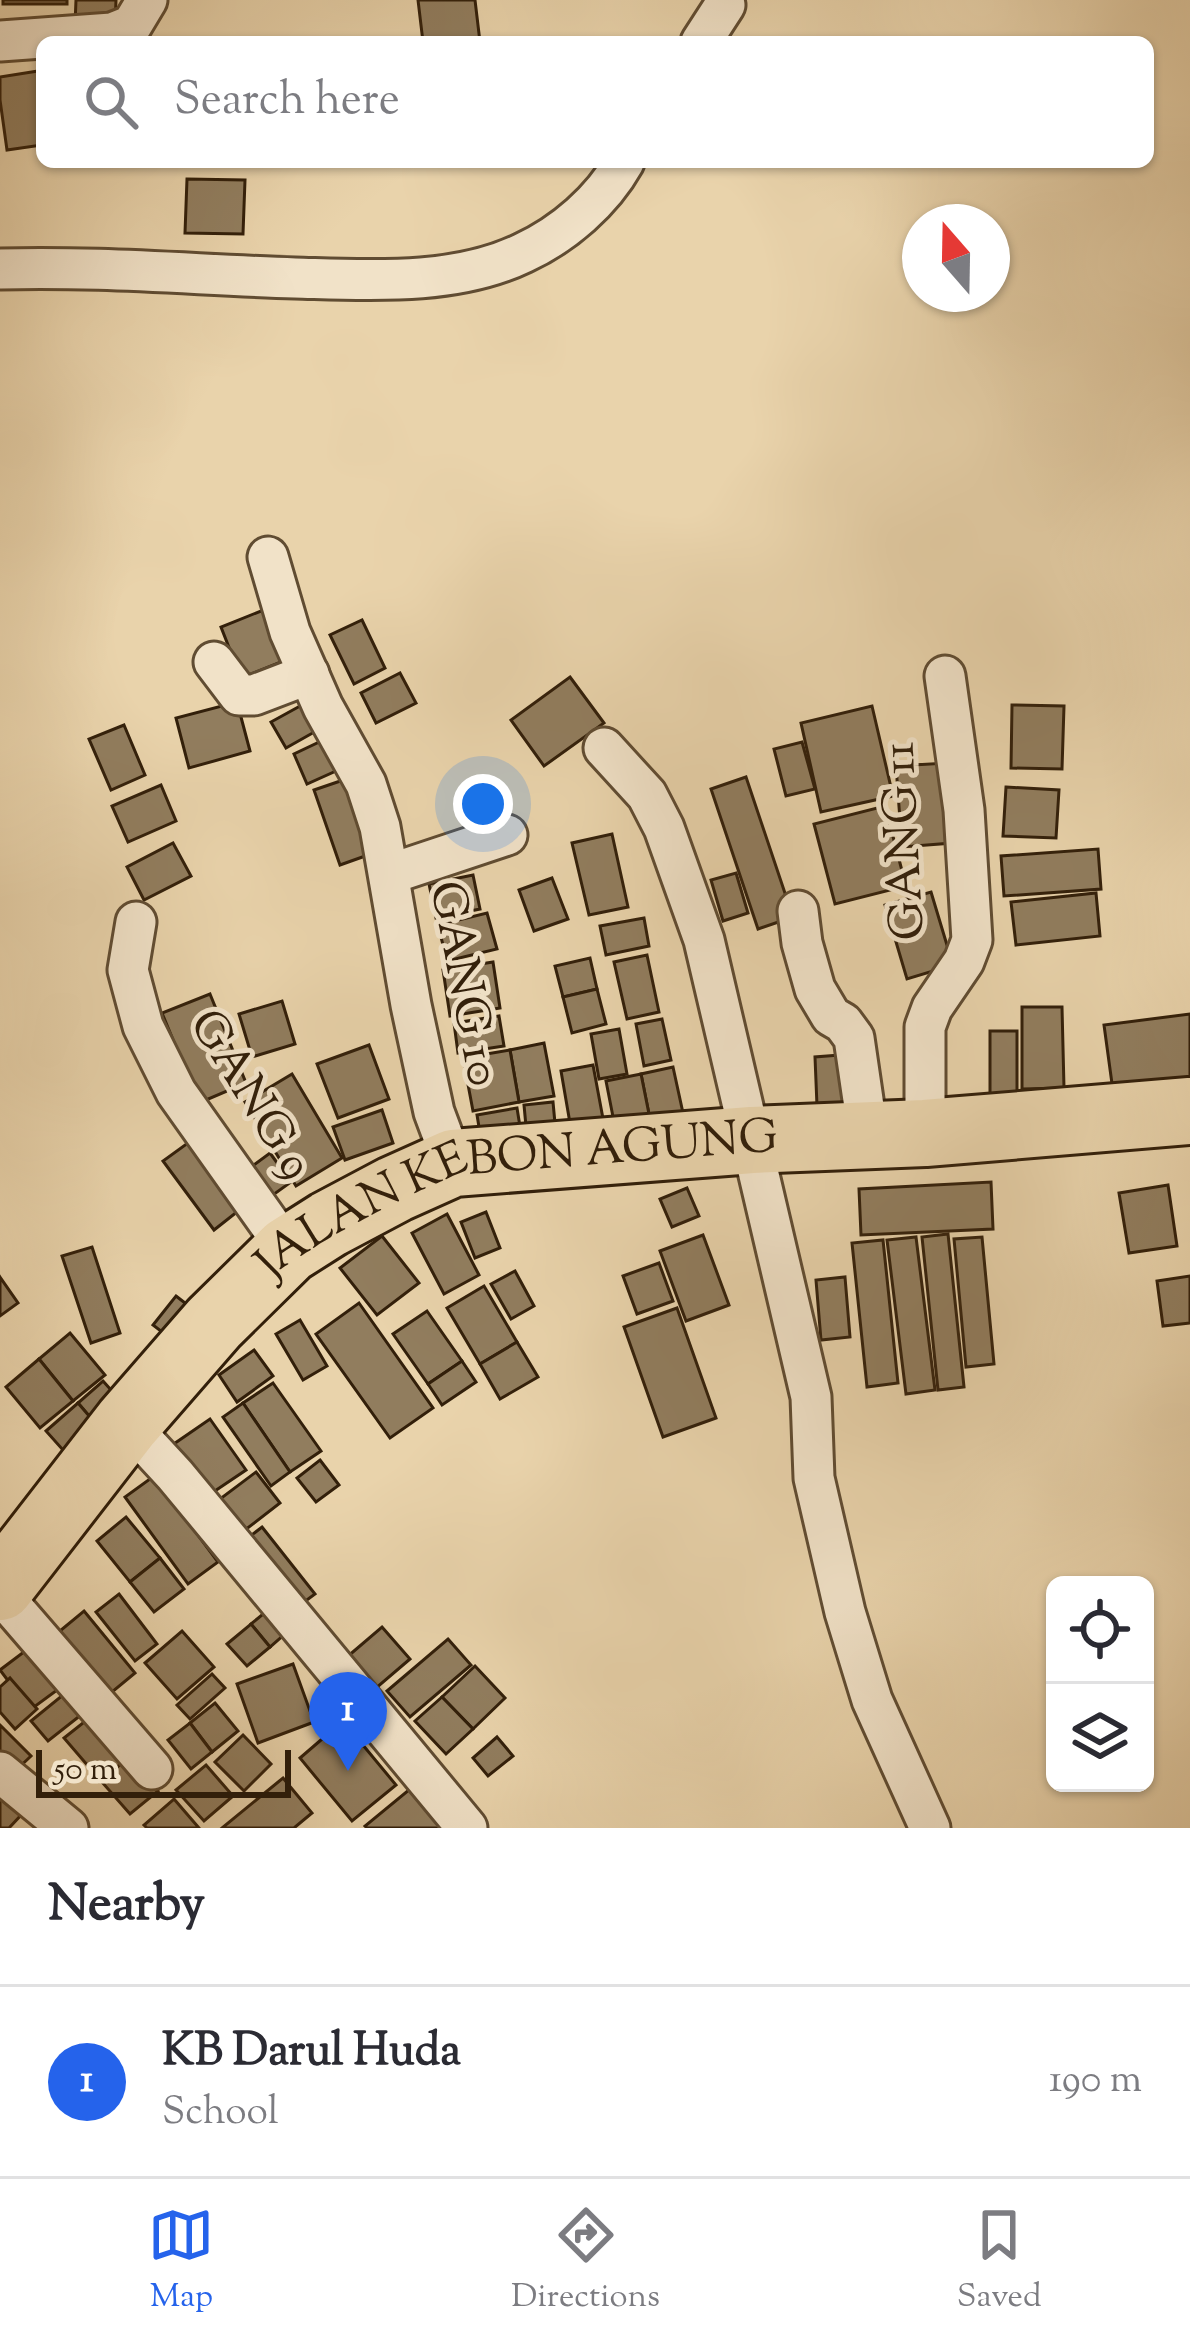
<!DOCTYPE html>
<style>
:root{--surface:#fff;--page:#f7f7f7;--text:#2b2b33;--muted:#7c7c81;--line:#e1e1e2;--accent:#2563eb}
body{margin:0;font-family:"Sorts Mill Goudy",serif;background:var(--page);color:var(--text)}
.controls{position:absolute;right:36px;bottom:36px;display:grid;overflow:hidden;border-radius:18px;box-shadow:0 3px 9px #0004}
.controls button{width:108px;height:108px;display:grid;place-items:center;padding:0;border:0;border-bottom:3px solid var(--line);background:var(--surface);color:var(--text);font:60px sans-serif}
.compass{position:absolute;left:902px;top:204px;width:108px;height:108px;border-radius:50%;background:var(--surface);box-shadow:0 3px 9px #0004;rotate:340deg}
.scale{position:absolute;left:36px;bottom:30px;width:255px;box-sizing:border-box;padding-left:12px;border:6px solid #321f0a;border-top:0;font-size:33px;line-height:42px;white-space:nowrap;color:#321f0a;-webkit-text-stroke:9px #f1e2c8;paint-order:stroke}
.you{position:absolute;left:483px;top:804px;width:42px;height:42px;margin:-30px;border:9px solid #fff;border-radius:50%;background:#1a73e8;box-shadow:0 0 0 18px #1a73e833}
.badge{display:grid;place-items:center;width:78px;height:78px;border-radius:50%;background:var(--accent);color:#fff;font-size:39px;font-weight:700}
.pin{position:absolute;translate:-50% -99px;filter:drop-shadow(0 3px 6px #0008)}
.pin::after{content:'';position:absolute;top:63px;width:42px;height:36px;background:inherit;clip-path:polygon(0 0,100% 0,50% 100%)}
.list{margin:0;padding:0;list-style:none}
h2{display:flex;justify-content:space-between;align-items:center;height:156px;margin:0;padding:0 48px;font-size:51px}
h2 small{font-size:39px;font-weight:400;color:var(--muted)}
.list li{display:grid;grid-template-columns:78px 1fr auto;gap:36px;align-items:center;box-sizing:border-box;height:192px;padding:0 48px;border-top:3px solid var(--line)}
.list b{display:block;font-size:45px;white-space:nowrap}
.list p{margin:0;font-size:39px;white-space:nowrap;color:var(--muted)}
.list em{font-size:39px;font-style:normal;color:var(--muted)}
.icon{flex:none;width:66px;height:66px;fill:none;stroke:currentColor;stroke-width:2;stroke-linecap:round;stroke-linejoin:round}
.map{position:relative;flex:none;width:1190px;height:1828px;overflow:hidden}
.search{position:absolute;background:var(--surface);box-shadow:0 3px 9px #0004;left:36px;right:36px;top:36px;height:132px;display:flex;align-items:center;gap:30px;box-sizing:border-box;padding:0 42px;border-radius:18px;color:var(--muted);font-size:45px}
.sheet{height:348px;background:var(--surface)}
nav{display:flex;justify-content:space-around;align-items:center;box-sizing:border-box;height:168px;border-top:3px solid var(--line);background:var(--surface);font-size:33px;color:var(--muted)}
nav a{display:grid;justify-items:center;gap:6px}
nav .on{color:var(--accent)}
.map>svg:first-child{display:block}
.building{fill:#917d5e;stroke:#321f0a;stroke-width:3}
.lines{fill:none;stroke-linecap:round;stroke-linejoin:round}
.minor-casing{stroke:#604c32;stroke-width:45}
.trunk-casing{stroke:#321f0a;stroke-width:72}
.minor{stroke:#f1e2c8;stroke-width:39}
.trunk{stroke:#e9d3ab;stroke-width:66}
.labels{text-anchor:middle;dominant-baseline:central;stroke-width:10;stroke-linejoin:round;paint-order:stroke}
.street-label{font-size:48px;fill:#321f0a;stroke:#f1e2c8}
</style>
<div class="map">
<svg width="1190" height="1828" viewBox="0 0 1190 1828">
<rect width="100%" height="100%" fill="#e9d3ab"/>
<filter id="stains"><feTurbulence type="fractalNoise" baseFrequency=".00167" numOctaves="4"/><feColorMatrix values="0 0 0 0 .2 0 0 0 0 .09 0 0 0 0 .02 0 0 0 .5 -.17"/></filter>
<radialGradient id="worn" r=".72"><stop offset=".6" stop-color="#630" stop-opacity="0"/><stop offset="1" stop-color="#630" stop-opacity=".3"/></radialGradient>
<g class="building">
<rect x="3" y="0" width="64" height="4"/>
<path d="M 76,0 L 116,0 L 115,26 L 75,24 Z"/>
<path d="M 418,0 L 475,0 L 480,42 L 423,42 Z"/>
<path d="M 38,71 L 42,99 L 42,145 L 7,150 L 0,100 L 0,77 Z"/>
<path d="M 187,179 L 245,180 L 243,234 L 185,233 Z"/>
<path d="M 271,607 L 291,658 L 241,678 L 221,627 Z"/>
<path d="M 362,620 L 385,668 L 354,684 L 330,635 Z"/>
<path d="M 400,673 L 416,703 L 376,723 L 361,693 Z"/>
<path d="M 570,677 L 604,723 L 544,766 L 511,720 Z"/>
<path d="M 311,700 L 325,726 L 286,748 L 271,722 Z"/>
<path d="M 237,702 L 250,751 L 189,768 L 176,718 Z"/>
<path d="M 1012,705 L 1064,706 L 1062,769 L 1011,768 Z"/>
<path d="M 872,706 L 893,796 L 821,812 L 801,723 Z"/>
<path d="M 124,725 L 145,775 L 111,790 L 89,739 Z"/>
<path d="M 334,735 L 347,766 L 307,784 L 294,754 Z"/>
<path d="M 802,742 L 815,789 L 786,796 L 774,749 Z"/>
<path d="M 947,763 L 952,843 L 902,847 L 896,766 Z"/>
<path d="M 355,776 L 382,850 L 340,865 L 314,790 Z"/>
<path d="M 746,777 L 793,917 L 758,929 L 711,789 Z"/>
<path d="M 161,785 L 176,821 L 128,842 L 112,806 Z"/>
<path d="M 1006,787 L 1059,790 L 1056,838 L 1003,836 Z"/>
<path d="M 885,806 L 906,886 L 835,904 L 814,824 Z"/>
<path d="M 612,834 L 628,907 L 589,915 L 572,843 Z"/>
<path d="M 173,843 L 191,876 L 144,900 L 127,867 Z"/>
<path d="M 1098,849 L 1101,889 L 1004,896 L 1001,856 Z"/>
<path d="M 736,873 L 748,913 L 723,921 L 711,880 Z"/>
<path d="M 473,875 L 480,909 L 436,918 L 429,884 Z"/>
<path d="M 552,878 L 568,919 L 534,931 L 519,890 Z"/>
<path d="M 931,892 L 953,965 L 907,979 L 885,905 Z"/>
<path d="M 1096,893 L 1100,936 L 1016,945 L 1011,902 Z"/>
<path d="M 487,913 L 497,949 L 447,961 L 438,925 Z"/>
<path d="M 644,918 L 649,946 L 606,955 L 600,926 Z"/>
<path d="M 647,955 L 659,1012 L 627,1019 L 614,962 Z"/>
<path d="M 590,958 L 597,989 L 563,997 L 555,966 Z"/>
<path d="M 493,962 L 500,1008 L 450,1016 L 443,970 Z"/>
<path d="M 597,989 L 606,1024 L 572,1033 L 563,997 Z"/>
<path d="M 210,994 L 246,1083 L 199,1103 L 162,1013 Z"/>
<path d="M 282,1001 L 295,1044 L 252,1057 L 239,1014 Z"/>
<path d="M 1022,1007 L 1062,1007 L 1064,1088 L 1022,1089 Z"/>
<path d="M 1190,1014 L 1190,1082 L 1113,1091 L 1104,1025 Z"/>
<path d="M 499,1016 L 504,1046 L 458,1053 L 454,1023 Z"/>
<path d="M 662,1019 L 671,1060 L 644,1066 L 636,1024 Z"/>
<path d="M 619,1029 L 627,1074 L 599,1079 L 591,1034 Z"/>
<rect x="990" y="1031" width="27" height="88"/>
<path d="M 544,1043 L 554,1096 L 519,1102 L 510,1050 Z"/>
<path d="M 369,1045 L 389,1099 L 338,1118 L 317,1064 Z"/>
<path d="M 510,1050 L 519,1102 L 473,1111 L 463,1058 Z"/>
<path d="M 852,1054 L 855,1104 L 817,1106 L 815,1057 Z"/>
<path d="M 593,1065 L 604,1124 L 571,1129 L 561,1071 Z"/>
<path d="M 673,1067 L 683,1113 L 650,1119 L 641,1074 Z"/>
<path d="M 292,1074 L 342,1158 L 296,1186 L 245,1102 Z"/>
<path d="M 641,1074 L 650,1119 L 615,1127 L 606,1081 Z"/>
<path d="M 553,1102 L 556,1134 L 527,1137 L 524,1105 Z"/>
<path d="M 517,1108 L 522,1139 L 482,1145 L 477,1115 Z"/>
<path d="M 382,1110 L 393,1143 L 345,1160 L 333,1127 Z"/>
<path d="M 192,1140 L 242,1208 L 214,1230 L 163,1161 Z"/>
<path d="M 270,1153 L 291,1182 L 259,1205 L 239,1176 Z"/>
<path d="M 991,1182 L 993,1229 L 861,1235 L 859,1189 Z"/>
<path d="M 1168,1185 L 1177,1246 L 1129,1253 L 1119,1193 Z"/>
<path d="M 687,1188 L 699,1216 L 672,1227 L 660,1199 Z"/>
<path d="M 486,1212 L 500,1248 L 475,1258 L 461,1222 Z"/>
<path d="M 447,1214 L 479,1275 L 444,1294 L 412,1233 Z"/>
<path d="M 948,1234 L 964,1387 L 938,1390 L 922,1237 Z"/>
<path d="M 703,1235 L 729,1305 L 686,1321 L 660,1251 Z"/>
<path d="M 382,1236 L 419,1283 L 377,1315 L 340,1268 Z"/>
<path d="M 916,1237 L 935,1390 L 906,1394 L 887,1240 Z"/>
<path d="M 982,1237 L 994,1364 L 966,1367 L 954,1239 Z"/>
<path d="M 883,1240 L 898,1383 L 867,1387 L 852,1243 Z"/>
<path d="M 92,1247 L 120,1333 L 91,1343 L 62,1256 Z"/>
<path d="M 659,1263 L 673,1301 L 637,1314 L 623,1276 Z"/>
<path d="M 515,1271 L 534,1306 L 511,1319 L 491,1284 Z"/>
<path d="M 1190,1276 L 1190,1323 L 1163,1326 L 1157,1281 Z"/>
<path d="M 0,1277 L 18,1303 L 0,1316 Z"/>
<path d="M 845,1277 L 850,1337 L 821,1340 L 816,1280 Z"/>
<path d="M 484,1286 L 517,1342 L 480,1364 L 447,1308 Z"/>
<path d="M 176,1296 L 198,1313 L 175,1342 L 153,1325 Z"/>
<path d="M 359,1303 L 433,1408 L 390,1438 L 316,1334 Z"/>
<path d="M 677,1308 L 716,1418 L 663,1437 L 624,1327 Z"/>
<path d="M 427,1311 L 462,1361 L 428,1384 L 393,1334 Z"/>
<path d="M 300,1320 L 327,1366 L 303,1380 L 276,1334 Z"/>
<path d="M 70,1333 L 105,1375 L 73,1401 L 39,1359 Z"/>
<path d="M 517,1342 L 538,1377 L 500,1399 L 480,1364 Z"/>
<path d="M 254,1350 L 273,1376 L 237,1402 L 219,1375 Z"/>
<path d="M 39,1359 L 73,1401 L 40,1428 L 6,1387 Z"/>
<path d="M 462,1361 L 476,1382 L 442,1405 L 428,1384 Z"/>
<path d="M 103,1381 L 128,1409 L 102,1431 L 78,1403 Z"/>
<path d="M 273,1383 L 321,1451 L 290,1472 L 243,1403 Z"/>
<path d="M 78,1403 L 102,1431 L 71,1459 L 46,1431 Z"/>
<path d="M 243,1403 L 290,1472 L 271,1486 L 223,1417 Z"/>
<path d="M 210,1419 L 246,1470 L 203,1499 L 168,1448 Z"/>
<path d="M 320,1460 L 339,1485 L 316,1502 L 297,1478 Z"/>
<path d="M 256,1472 L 280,1503 L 236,1537 L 212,1505 Z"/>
<path d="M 154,1476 L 218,1562 L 188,1584 L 125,1497 Z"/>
<path d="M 126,1517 L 160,1558 L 130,1582 L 97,1541 Z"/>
<path d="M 262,1527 L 315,1594 L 292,1611 L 239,1545 Z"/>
<path d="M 160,1558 L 184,1589 L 154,1612 L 130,1582 Z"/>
<path d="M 119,1594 L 157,1644 L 135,1661 L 96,1612 Z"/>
<path d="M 268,1610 L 287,1632 L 270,1647 L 251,1624 Z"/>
<path d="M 84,1611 L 135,1673 L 100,1702 L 49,1640 Z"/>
<path d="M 251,1624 L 270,1647 L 247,1666 L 227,1644 Z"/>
<path d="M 382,1627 L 410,1659 L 375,1689 L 347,1657 Z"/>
<path d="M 182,1631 L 214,1667 L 177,1699 L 145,1663 Z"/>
<path d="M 448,1639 L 471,1665 L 410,1717 L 387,1691 Z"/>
<path d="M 33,1645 L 64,1685 L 30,1710 L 0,1670 Z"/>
<path d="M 293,1664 L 314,1722 L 258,1743 L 237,1684 Z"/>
<path d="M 475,1666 L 505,1698 L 473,1729 L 442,1697 Z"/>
<path d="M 212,1674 L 225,1688 L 190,1719 L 177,1705 Z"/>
<path d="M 10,1678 L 37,1709 L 15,1729 L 0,1712 L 0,1687 Z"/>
<path d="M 69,1690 L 86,1711 L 48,1741 L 31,1721 Z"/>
<path d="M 442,1697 L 473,1729 L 446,1754 L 415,1721 Z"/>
<path d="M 215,1703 L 238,1731 L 212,1752 L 190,1723 Z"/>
<path d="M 93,1715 L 129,1757 L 101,1781 L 64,1738 Z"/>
<path d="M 343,1721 L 396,1785 L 352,1821 L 300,1758 Z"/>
<path d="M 190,1723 L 212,1752 L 191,1769 L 168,1740 Z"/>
<path d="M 0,1725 L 31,1756 L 11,1775 L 0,1764 Z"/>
<path d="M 243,1735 L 271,1764 L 244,1791 L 215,1762 Z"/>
<path d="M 497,1737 L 513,1756 L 488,1776 L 473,1758 Z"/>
<path d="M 129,1757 L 158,1791 L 130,1814 L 101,1781 Z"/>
<path d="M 206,1765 L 233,1796 L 204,1821 L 176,1790 Z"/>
<path d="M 283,1778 L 312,1813 L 294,1828 L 222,1828 Z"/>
<path d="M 421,1780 L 451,1817 L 438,1828 L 367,1828 L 365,1826 Z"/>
<path d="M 0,1795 L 22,1814 L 9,1828 L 0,1828 Z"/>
<path d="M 174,1799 L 199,1828 L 147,1828 L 144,1825 Z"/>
</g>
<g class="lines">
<g class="minor-casing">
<g id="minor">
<path d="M 0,41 L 112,33 L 132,25 L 147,0"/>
<path d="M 701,42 L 725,5"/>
<path d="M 0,269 C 96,266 199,275 295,278 C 369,280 455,286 523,253 C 564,234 602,201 624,162"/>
<path d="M 268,557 L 290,632 L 323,707 L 366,784 L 380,827 L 411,1005 L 434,1112 L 453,1163"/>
<path d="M 214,662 L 239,695 L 254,695 L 309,674"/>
<path d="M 604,748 L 647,795 L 664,828 L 704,940 L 811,1397 L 814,1478 L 845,1612 L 872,1700 L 930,1828"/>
<path d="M 390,874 L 507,835"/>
<path d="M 798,911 L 802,943 L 815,989 L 831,1016 L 843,1023 L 854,1038 L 868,1134"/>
<path d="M 136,922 L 128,970 L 143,1026 L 176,1092 L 288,1250"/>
<path d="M 925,1133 L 925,1027 L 932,1008 L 964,961 L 972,940 L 964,810 L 945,676"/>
<path d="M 127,1423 L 175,1475 L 467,1828"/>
<path d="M 0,1593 L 152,1769"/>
<path d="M 0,1772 L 68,1828"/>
</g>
</g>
<g class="trunk-casing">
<g id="trunk">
<path id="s1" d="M 0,1587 L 127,1423 L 214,1323 L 288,1250 L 329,1224 L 395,1189 L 453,1163 L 752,1140 L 925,1133 L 1190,1111"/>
</g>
</g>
<use href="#minor" class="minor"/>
<use href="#trunk" class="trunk"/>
</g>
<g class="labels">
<g class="street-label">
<text transform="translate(906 841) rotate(-93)">GANG 11</text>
<text transform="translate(462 984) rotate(79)">GANG 10</text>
<text transform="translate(249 1096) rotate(58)">GANG 9</text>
<text stroke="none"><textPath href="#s1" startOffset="684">JALAN KEBON AGUNG</textPath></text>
</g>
</g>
<rect width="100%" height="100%" filter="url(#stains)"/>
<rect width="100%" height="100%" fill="url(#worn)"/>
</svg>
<div class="controls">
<button><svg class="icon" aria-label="locate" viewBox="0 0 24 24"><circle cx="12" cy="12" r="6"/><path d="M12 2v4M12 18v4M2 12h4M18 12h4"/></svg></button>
<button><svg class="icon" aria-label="layers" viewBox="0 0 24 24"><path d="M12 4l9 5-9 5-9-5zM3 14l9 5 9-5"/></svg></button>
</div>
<svg class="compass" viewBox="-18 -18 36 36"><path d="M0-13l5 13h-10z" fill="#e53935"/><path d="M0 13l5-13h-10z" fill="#7c7c81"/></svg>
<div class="scale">50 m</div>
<div class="you"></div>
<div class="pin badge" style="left:348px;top:1771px">1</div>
<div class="search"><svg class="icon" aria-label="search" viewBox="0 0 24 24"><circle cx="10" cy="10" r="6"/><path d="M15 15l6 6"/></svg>Search here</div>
</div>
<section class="sheet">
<h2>Nearby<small></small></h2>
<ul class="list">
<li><span class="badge">1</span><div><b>KB Darul Huda</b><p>School</p></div><em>190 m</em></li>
</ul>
</section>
<nav>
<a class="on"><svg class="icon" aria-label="map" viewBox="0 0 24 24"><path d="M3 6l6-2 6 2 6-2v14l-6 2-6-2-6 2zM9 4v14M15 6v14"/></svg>Map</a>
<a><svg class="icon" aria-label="directions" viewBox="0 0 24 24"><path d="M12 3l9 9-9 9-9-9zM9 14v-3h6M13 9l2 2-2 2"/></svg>Directions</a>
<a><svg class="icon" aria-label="saved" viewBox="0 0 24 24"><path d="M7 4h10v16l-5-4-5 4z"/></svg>Saved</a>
</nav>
